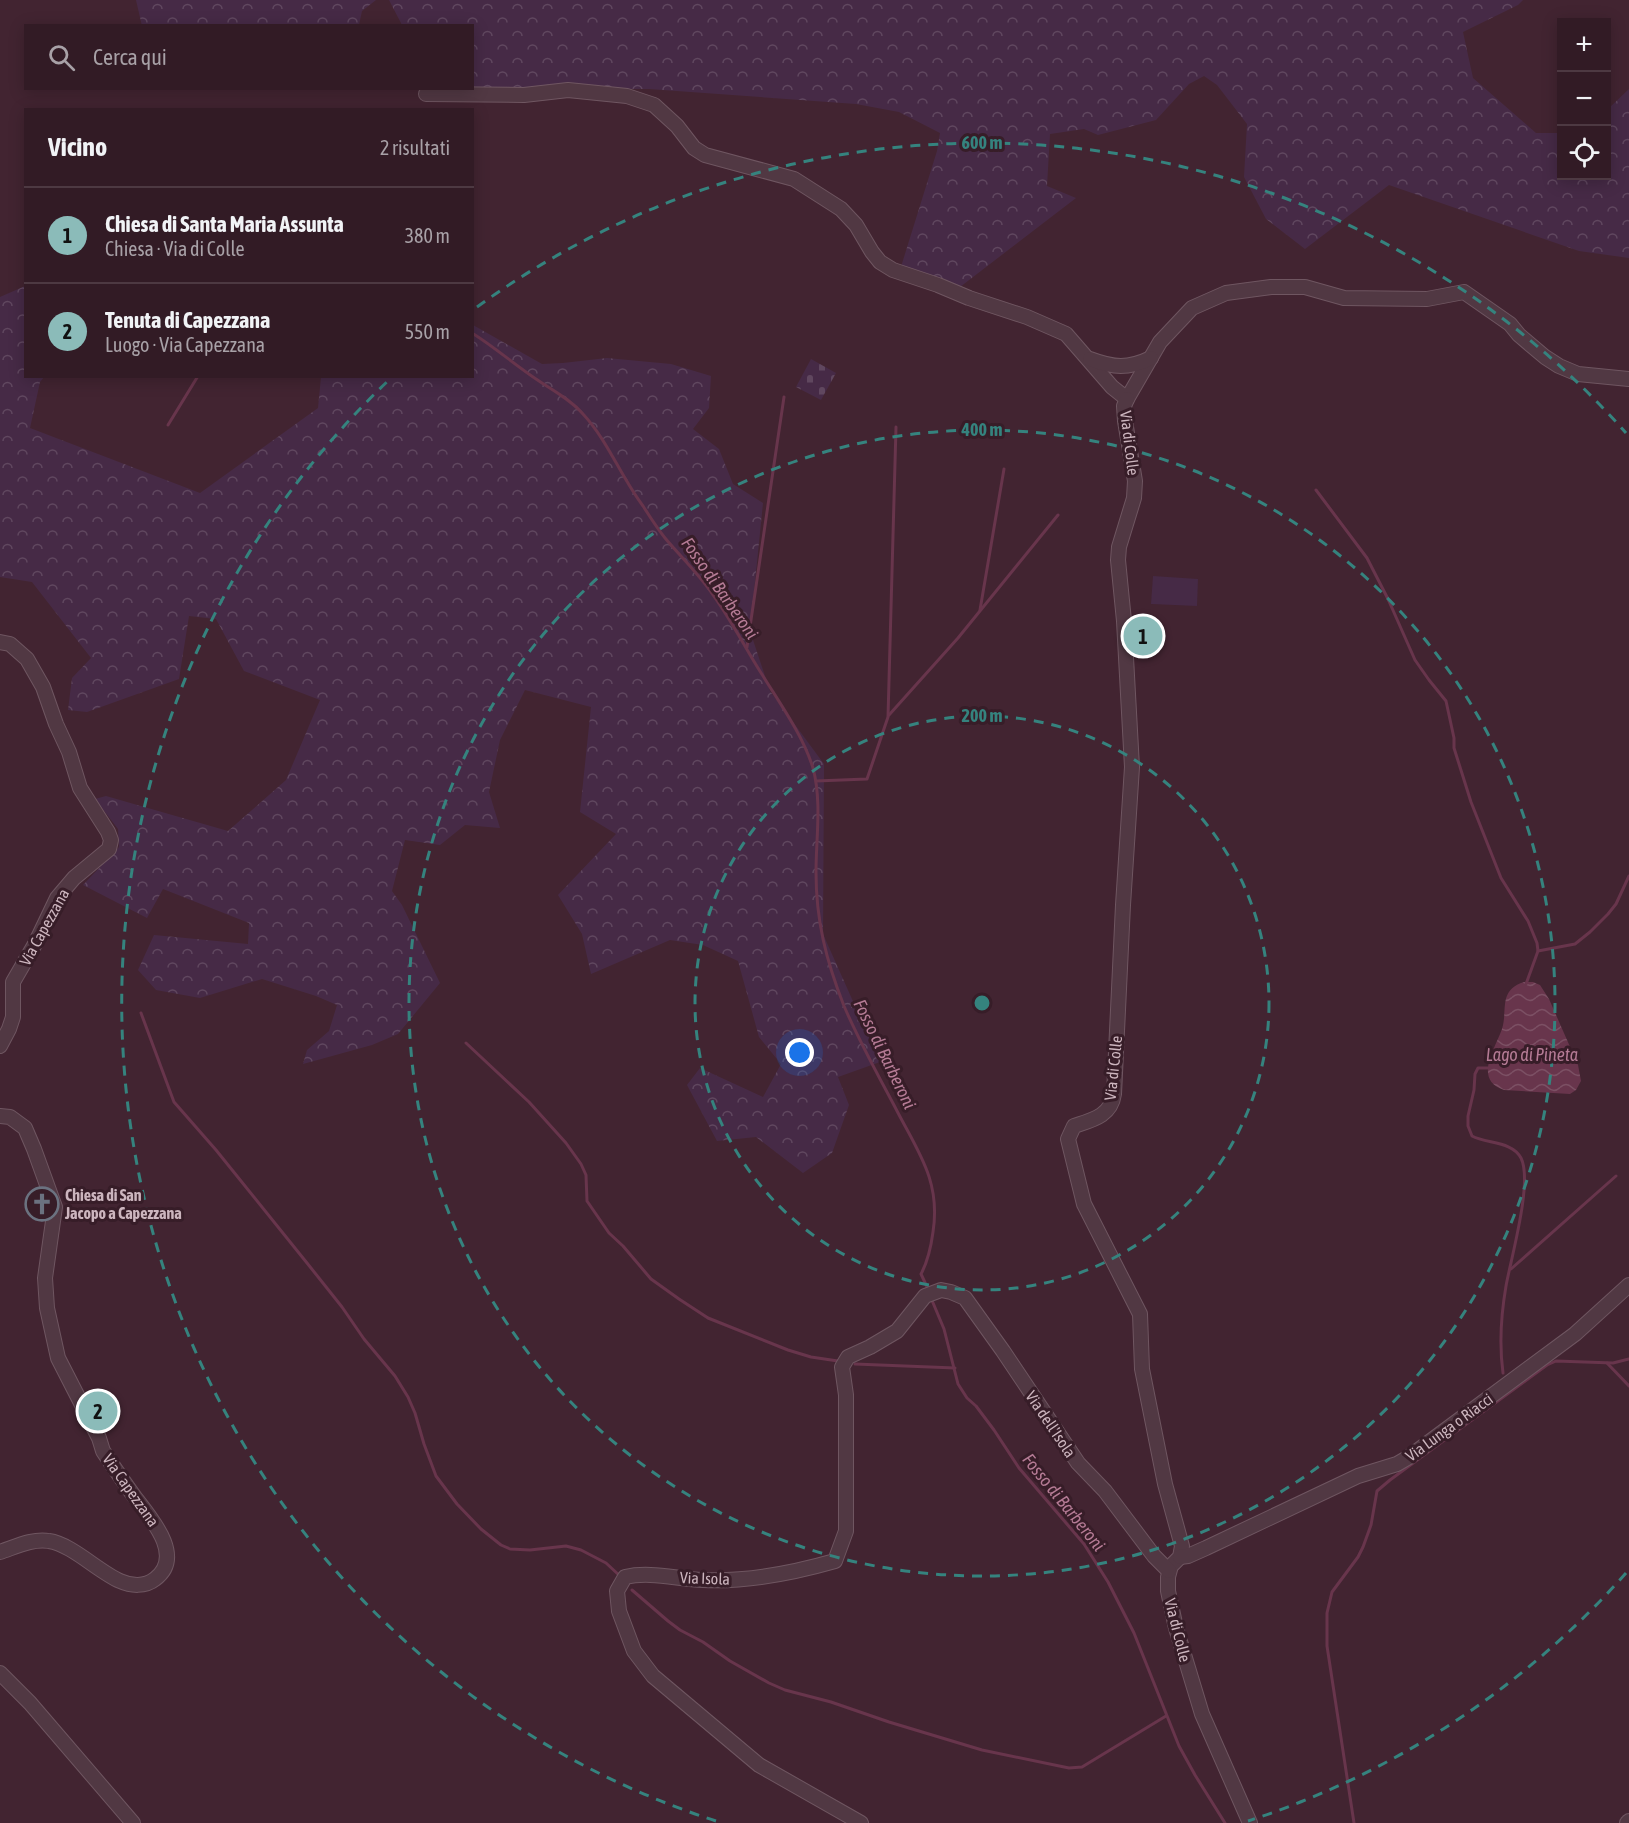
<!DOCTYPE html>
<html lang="it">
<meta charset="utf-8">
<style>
:root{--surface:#321b25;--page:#3d2832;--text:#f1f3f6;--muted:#a8a1a7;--line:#4d3942;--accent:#8bbbb9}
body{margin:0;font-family:"Asap Condensed",sans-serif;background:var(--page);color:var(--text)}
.controls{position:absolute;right:18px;top:18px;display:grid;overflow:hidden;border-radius:0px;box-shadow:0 3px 15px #0003}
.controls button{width:54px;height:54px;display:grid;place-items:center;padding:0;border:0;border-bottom:2px solid var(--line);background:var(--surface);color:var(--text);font:30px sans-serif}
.you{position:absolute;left:800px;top:1053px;width:21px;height:21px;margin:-15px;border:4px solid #fff;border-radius:50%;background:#1a73e8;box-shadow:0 0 0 9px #1a73e833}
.badge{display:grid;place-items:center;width:39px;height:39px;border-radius:50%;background:var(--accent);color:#111;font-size:20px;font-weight:700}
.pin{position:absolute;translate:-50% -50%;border:3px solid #fff;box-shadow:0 2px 6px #0006}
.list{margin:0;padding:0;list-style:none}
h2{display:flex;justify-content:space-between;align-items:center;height:78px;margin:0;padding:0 24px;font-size:26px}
h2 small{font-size:20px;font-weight:400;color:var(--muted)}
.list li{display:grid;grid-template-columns:39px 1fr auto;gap:18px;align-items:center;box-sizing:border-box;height:96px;padding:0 24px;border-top:2px solid var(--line)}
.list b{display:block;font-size:22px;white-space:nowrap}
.list p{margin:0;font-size:20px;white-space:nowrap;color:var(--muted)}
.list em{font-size:20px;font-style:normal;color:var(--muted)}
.icon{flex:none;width:33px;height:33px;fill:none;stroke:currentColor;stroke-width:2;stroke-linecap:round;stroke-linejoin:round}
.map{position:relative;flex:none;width:1629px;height:1823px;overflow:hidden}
.search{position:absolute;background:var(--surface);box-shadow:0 3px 15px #0003;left:24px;top:24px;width:450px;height:66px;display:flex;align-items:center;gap:15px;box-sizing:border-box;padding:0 21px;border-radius:0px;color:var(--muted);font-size:22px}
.panel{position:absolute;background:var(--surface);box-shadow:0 3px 15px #0003;left:24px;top:108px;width:450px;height:270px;border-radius:0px}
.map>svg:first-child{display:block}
.green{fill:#462a46}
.forest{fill:url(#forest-crowns)}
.cemetery{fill:url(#cemetery-stones)}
.water{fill:url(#water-waves)}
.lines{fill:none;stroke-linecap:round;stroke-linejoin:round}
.stream{stroke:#68354c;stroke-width:3}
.minor-casing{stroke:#6f5661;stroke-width:16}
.minor{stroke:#513843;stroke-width:14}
.ring{fill:none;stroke:#35837e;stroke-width:3;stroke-dasharray:10 8}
.labels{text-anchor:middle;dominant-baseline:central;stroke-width:6;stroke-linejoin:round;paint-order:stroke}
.street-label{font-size:16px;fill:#ccb5be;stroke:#371d28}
.poi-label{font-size:16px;font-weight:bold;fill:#ccb5be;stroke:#371d28;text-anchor:start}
.water-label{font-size:18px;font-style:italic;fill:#b57b95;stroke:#371d28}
.centre{fill:#35837e;stroke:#371d28;stroke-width:3}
.ring-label{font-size:18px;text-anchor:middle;font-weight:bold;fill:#35837e;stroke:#371d28;stroke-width:6;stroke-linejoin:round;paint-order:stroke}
</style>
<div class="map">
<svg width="1629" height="1823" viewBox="0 0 1629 1823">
<defs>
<pattern id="forest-crowns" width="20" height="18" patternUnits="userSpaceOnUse" patternTransform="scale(1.5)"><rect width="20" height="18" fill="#462a46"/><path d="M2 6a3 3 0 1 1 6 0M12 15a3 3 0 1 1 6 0" fill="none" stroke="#60475f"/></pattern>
<pattern id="cemetery-stones" width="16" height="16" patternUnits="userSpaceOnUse" patternTransform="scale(1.5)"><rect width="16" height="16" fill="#462a46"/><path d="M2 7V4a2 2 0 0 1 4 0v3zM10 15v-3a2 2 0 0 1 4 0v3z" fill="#60475f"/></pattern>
<pattern id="water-waves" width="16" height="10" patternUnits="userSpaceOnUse" patternTransform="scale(1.5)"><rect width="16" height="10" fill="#68354c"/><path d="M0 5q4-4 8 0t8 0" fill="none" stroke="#7c5064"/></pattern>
</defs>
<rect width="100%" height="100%" fill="#422431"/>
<path class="green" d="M 1153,576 L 1198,579 L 1197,606 L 1151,604 Z"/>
<g class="forest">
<path d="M 136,0 L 376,0 L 362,11 L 359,25 L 142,26 Z"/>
<path d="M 389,0 L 1523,0 L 1518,5 L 1463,32 L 1473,78 L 1536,133 L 1561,133 L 1562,176 L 1606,176 L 1607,110 L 1629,89 L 1629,258 L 1579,251 L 1389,185 L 1305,249 L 1266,219 L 1244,177 L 1247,124 L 1217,85 L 1204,76 L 1189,84 L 1156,120 L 1098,135 L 1084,129 L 1050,134 L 1047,186 L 1076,198 L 960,287 L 900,270 L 937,151 L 940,133 L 899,112 L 856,104 L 649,89 L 478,88 L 473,87 L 472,26 L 402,25 Z"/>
<path d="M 25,286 L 26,376 L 44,377 L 40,382 L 30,428 L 200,493 L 318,408 L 321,377 L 472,376 L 473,325 L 542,364 L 563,363 L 607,358 L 671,364 L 711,376 L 709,408 L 693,429 L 719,449 L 733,484 L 763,503 L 750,631 L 770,691 L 824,764 L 823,934 L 880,1062 L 838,1077 L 849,1105 L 832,1153 L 803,1173 L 756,1137 L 717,1141 L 687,1085 L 700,1068 L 763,1097 L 781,1064 L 759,1037 L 738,961 L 703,945 L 670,940 L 591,974 L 582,934 L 558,895 L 616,834 L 580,812 L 591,707 L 525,690 L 500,740 L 489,792 L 500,828 L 465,825 L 440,845 L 405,840 L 392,891 L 402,905 L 440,983 L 398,1034 L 372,1045 L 303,1064 L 307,1050 L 329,1031 L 337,1005 L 316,996 L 262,979 L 200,998 L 156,990 L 138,970 L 154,935 L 248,944 L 249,923 L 163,889 L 147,918 L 83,885 L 119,847 L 118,829 L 95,799 L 106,796 L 228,831 L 286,780 L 320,700 L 244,671 L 216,619 L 189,616 L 179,679 L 87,712 L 68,710 L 72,678 L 91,658 L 32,582 L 0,577 L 0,297 Z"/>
</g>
<path class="cemetery" d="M 811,359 L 836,373 L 821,400 L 796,387 Z"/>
<path class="water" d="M 1524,982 L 1533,982 L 1540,985 L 1549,999 L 1578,1065 L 1581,1081 L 1576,1090 L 1570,1094 L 1504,1090 C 1473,1080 1495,1049 1502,1029 C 1508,1010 1498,990 1524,982 Z"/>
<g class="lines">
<g class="stream">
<path d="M 472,333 C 496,348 516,366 539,381 C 554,391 571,400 583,414 C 608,441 621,477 643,506 C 650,517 657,528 665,538 C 680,556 697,572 711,592 C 731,619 745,648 763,676 C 781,705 803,736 813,768 C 822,802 816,838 816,872 C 816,921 826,960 844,1006 C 859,1041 878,1075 896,1109 C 918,1152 941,1181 933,1232 C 931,1247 928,1261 921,1274 L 928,1289"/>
<path d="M 168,425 L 198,376"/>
<path d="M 1316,490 L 1367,558 L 1388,599 L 1415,660 L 1429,680 L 1446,701 L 1454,738 L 1454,748 L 1471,802 L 1501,878 L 1528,921 L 1537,943 L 1538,951 L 1526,984"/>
<path d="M 980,610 L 1004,469"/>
<path d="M 747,647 L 784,397"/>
<path d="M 889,715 L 958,638 L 1058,515"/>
<path d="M 816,781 L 867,779 L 888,717 L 896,427"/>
<path d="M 1538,951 L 1575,944 L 1590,932 L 1608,914 L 1616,904 L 1629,876"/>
<path d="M 141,1013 L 174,1102 L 216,1150 L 307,1263 L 342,1307 L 364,1339 L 395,1376 L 408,1397 L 415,1413 L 424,1444 L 436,1476 L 457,1504 L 481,1529 L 501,1545 L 510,1549 L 530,1550 L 566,1546 L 581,1550 L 606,1563 L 620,1576"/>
<path d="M 466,1043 L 529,1102 L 566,1143 L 581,1164 L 586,1175 L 587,1201 L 609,1233 L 623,1246 L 651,1279 L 679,1299 L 708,1318 L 788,1350 L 811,1357 L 838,1361"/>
<path d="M 1490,1068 L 1478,1068 L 1475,1074 L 1474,1090 L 1468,1116 L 1468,1126 L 1472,1136 C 1487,1144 1512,1141 1521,1158 C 1533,1182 1511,1258 1506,1286 C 1501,1315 1499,1344 1503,1373"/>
<path d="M 1511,1269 L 1616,1176"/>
<path d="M 931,1298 L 944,1329 L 958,1384 L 967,1398 L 976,1406 L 994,1430 L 1019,1468 L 1084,1544 L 1108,1582 L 1134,1633 L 1179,1746 L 1195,1775 L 1225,1823"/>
<path d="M 1607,1363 L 1629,1386"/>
<path d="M 855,1364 L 955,1368"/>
<path d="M 632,1590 L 668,1621 L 680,1630 L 703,1642 L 730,1661 L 769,1683 L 785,1690 L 831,1702 L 889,1722 L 982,1750 L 1069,1768 L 1082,1767 L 1166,1716"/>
<path d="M 1354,1823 L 1327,1646 L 1327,1613 L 1332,1592 L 1358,1557 L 1363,1547 L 1371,1525 L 1377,1491 L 1390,1480 L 1547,1365 L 1556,1361 L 1613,1363 L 1629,1359"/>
</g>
<g class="minor-casing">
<g id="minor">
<path d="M 426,94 L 524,95 L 568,90 L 627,96 L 654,105 L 677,126 L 694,148 L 705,155 L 794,179 L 841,209 L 856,225 L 872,252 L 880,262 L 893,270 L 938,285 L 969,298 L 1027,317 L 1066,334 L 1112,387 L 1127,399 L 1160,342 L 1192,308 L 1226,293 L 1271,287 L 1305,287 L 1344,298 L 1427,299 L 1464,292 L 1510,324 L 1519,335 L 1545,357 L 1559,366 L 1578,374 L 1629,379"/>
<path d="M 1090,359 C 1114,368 1128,369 1151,358"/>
<path d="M 1127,399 L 1124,406 L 1125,421 L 1135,481 L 1134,498 L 1119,547 L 1118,560 L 1124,621 L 1132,767 L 1123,905 L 1114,1094 C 1111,1116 1092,1120 1074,1126 L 1068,1139 L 1084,1204 L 1140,1314 L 1142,1369 L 1165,1484 L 1182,1546 L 1180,1557 L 1171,1566 L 1168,1577 L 1168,1591 L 1176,1628 L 1202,1714 L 1250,1823"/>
<path d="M 0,642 L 10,644 L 27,659 L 43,687 L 56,724 L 69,752 L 80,788 L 108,832 L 111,840 L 109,849 L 74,878 L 57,898 L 35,944 L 13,982 L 13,1017 L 9,1029 L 0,1046"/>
<path d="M 0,1116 L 10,1117 L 25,1128 L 34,1149 L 55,1207 L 45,1278 L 47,1308 L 58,1358 L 99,1438 L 103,1451 C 113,1466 123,1481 134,1496 C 149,1516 186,1556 155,1579 C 145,1587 131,1586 120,1581 C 99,1572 71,1544 49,1541 C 33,1538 15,1547 0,1552"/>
<path d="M 1180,1557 L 1188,1556 L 1206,1548 L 1358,1476 L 1397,1464 L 1409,1457 L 1575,1334 L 1629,1285"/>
<path d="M 0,1673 L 30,1703 L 133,1823"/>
<path d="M 861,1823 L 759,1765 L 653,1676 L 634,1651 L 619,1611 L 617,1591 L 625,1577 C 650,1571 677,1579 703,1580 C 747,1582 793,1573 835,1561 L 846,1531 L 846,1395 L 842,1367 L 848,1357 L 870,1347 L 897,1331 L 925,1296 L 941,1290 L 951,1292 L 965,1298 L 1003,1351 L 1078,1463 L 1105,1491 L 1154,1556 L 1169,1571"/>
<path d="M 1627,1823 L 1629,1821"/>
</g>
</g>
<use href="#minor" class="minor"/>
</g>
<g class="ring">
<circle cx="982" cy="1003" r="287"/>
<circle cx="982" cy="1003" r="573"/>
<path d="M1626 1573A860 860 0 0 1 1248 1821M716 1821A860 860 0 0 1 390 379M477 307A860 860 0 0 1 1626 433"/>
</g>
<defs>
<g id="church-ring" transform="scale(1.725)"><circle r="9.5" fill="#371d28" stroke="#6b7280" stroke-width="1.5"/><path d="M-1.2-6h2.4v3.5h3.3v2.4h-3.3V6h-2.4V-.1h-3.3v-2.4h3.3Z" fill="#6b7280"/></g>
</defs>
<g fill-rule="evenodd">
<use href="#church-ring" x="42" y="1204"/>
</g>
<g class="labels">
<g class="street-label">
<text transform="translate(1130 443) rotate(83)">Via di Colle</text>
<text transform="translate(44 927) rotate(-61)">Via Capezzana</text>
<text transform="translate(1113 1068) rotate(-84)">Via di Colle</text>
<text transform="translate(1051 1424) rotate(56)">Via dell'Isola</text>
<text transform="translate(1449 1427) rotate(-36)">Via Lunga o Riacci</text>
<text transform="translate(131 1490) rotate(55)">Via Capezzana</text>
<text transform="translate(705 1578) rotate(2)">Via Isola</text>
<text transform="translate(1178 1630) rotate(76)">Via di Colle</text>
</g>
<g class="poi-label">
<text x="65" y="1195">Chiesa di San<tspan x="65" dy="18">Jacopo a Capezzana</tspan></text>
</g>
<g class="water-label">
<text transform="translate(720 588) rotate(55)">Fosso di Barberoni</text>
<text transform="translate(885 1054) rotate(64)">Fosso di Barberoni</text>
<text x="1532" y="1054">Lago di Pineta</text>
<text transform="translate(1064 1502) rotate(51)">Fosso di Barberoni</text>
</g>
</g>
<circle cx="982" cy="1003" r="9" class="centre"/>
<g class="ring-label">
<text x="982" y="149">600 m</text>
<text x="982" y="436">400 m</text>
<text x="982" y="722">200 m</text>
</g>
</svg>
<div class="controls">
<button>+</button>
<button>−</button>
<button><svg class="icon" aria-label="locate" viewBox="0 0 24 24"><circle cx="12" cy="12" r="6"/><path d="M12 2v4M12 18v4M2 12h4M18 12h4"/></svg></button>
</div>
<div class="you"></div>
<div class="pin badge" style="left:1143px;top:636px">1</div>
<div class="pin badge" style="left:98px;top:1411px">2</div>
<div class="search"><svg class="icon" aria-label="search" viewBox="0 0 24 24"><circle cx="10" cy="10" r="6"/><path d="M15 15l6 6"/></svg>Cerca qui</div>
<section class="panel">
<h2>Vicino<small>2 risultati</small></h2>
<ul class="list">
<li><span class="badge">1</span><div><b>Chiesa di Santa Maria Assunta</b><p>Chiesa · Via di Colle</p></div><em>380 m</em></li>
<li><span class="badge">2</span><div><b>Tenuta di Capezzana</b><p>Luogo · Via Capezzana</p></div><em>550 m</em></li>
</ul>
</section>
</div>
